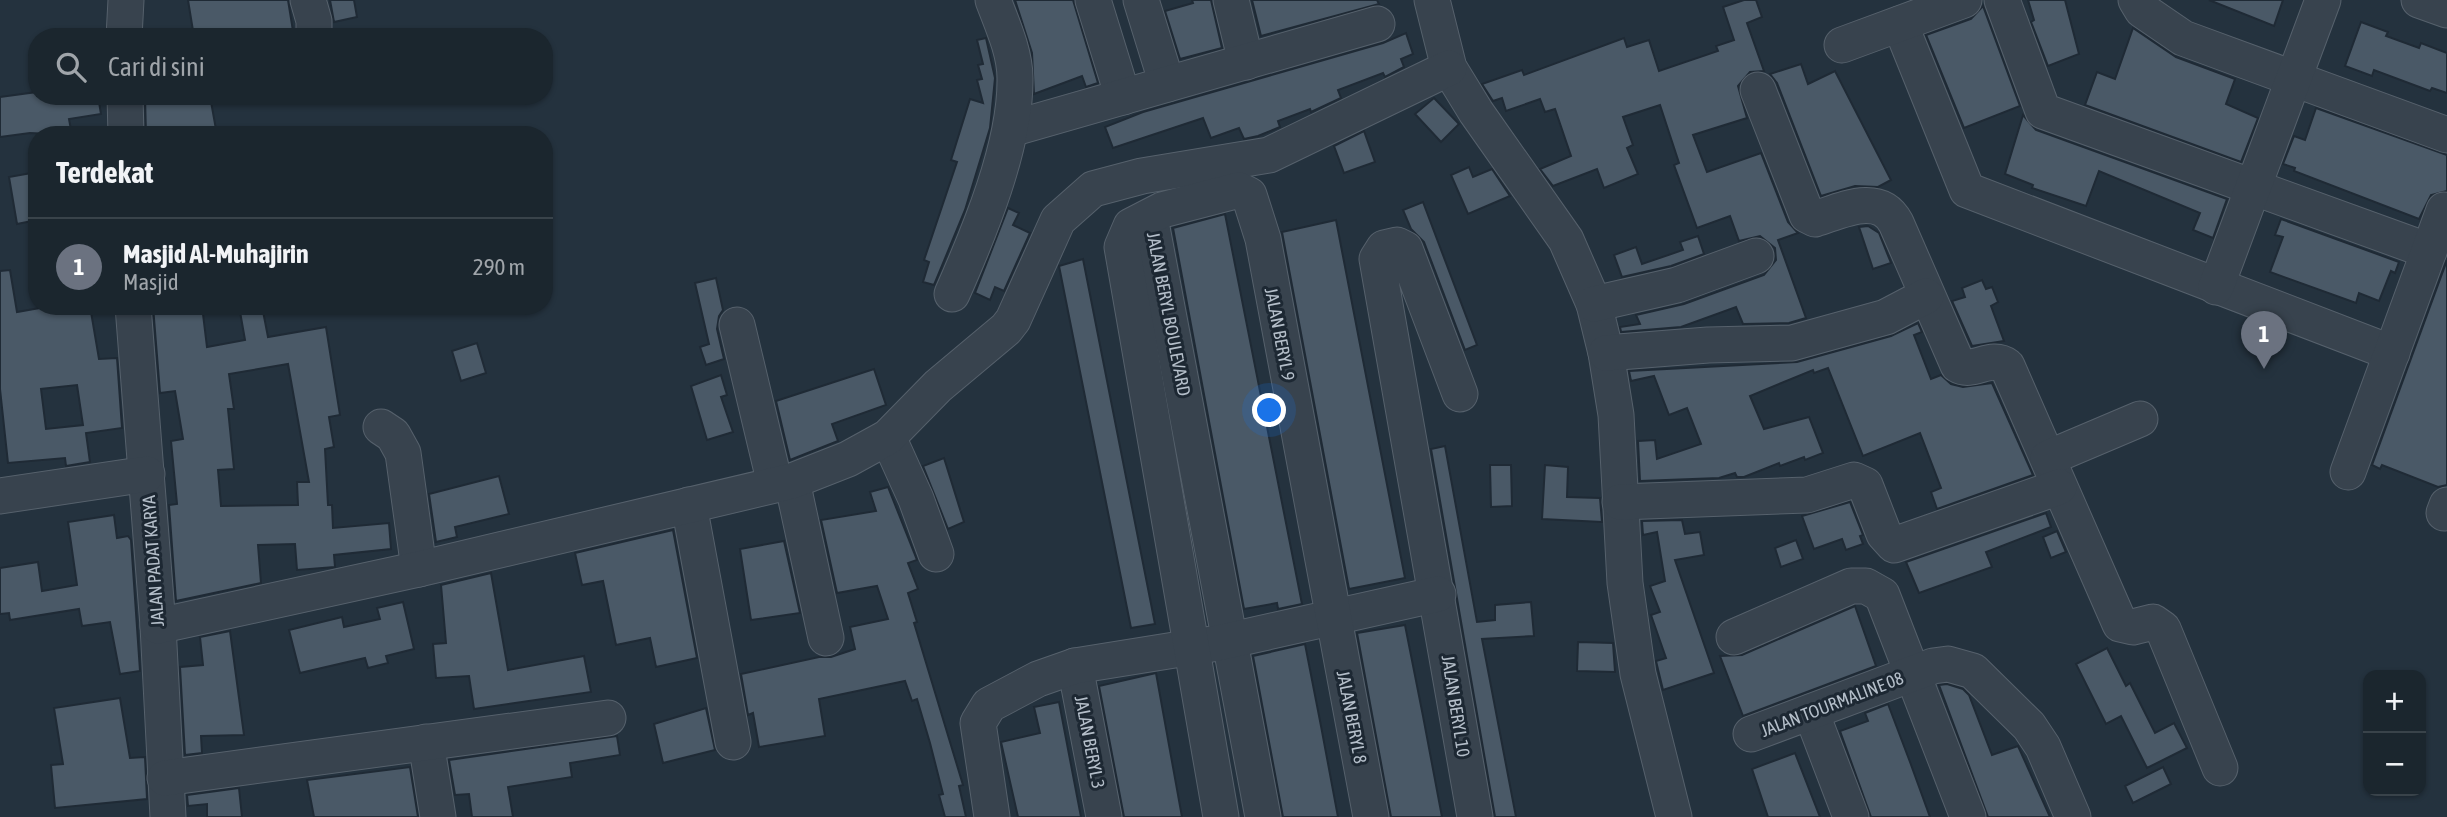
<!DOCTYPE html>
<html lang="id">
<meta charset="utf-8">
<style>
:root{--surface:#1b262e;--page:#242e36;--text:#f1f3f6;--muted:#a0a5aa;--line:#39434a;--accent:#8bbbb9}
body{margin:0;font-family:"Asap Condensed",sans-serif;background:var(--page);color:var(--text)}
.controls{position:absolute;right:21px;bottom:21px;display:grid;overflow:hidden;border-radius:14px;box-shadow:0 2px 5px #0004}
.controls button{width:63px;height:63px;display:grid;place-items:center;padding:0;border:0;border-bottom:2px solid var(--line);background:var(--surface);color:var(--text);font:35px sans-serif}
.you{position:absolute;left:1270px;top:411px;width:24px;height:24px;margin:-18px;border:5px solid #fff;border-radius:50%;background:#1a73e8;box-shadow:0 0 0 10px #1a73e833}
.badge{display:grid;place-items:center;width:46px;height:46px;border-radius:50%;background:var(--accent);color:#fff;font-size:23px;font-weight:700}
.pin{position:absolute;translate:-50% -58px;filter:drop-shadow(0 2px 4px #0008)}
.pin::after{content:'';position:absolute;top:37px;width:24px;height:21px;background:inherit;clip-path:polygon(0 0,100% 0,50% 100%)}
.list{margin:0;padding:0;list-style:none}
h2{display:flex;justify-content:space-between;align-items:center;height:91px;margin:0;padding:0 28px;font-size:30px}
h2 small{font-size:23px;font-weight:400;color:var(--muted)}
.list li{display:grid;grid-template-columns:46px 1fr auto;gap:21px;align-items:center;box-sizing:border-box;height:98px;padding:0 28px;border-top:2px solid var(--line)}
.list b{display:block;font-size:26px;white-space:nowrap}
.list p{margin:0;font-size:23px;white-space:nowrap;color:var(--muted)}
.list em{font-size:23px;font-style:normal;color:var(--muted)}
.icon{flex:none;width:38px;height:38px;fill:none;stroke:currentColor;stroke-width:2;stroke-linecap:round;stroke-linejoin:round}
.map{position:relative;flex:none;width:2447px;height:817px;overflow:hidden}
.search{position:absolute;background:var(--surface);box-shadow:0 2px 5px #0004;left:28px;top:28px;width:525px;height:77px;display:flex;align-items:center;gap:18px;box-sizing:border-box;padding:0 24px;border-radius:28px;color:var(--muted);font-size:26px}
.panel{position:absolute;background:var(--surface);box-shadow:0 2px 5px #0004;left:28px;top:126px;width:525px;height:189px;border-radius:28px}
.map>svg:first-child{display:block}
.building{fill:#4a5967;stroke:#1f2a35;stroke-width:2;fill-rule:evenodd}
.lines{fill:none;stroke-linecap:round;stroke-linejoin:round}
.minor-casing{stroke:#56616c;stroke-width:37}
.minor{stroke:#38434e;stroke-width:35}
.labels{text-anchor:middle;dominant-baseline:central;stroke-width:6;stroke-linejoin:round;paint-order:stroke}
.street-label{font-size:18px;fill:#b4bec9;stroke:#1d2833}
</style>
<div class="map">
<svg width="2447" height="817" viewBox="0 0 2447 817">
<rect width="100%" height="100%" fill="#24323e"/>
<g class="building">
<path d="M 188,0 L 288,0 L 294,37 L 194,37 Z"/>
<path d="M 330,0 L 354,0 L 357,17 L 334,22 Z"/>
<path d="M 1015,0 L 1073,0 L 1098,83 L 1086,87 L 1082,76 L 1034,94 L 1032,53 Z"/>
<path d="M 1192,0 L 1211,0 L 1222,48 L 1180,59 L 1165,11 L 1193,3 Z"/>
<path d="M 1252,0 L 1377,0 L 1379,4 L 1261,36 Z"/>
<path d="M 1744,0 L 1756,0 L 1762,17 L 1747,23 L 1764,71 L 1750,72 L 1738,86 L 1747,118 L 1693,135 L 1707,172 L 1761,153 L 1788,222 L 1798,233 L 1778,240 L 1806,318 L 1789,323 L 1743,324 L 1736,307 L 1681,327 L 1621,332 L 1620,327 L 1640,324 L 1636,315 L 1684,304 L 1764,275 L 1776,260 L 1775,248 L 1760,236 L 1739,241 L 1730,216 L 1697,228 L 1674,165 L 1679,163 L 1660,105 L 1623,117 L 1633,145 L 1627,148 L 1638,174 L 1604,188 L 1597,169 L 1553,186 L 1540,169 L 1571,156 L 1555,109 L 1545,112 L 1540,99 L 1506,111 L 1502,98 L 1493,101 L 1482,84 L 1522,70 L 1524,75 L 1624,38 L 1627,47 L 1649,40 L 1659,71 L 1718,51 L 1716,46 L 1734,40 L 1723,7 Z"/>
<path d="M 2028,0 L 2065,0 L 2079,54 L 2048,66 L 2031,22 L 2034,20 Z"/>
<path d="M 2209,0 L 2283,0 L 2274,26 Z"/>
<path d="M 1983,6 L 2020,106 L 1964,128 L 1926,35 L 1971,19 Z"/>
<path d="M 2361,22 L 2388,32 L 2386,36 L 2419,48 L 2421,43 L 2447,53 L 2447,93 L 2432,88 L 2430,91 L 2374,70 L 2372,76 L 2345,66 Z"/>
<path d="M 2133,28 L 2176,57 L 2235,79 L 2226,104 L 2258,118 L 2241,162 L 2085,105 L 2097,72 L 2115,79 Z"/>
<path d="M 1406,33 L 1413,54 L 1401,59 L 1404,67 L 1385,77 L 1383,73 L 1338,90 L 1341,98 L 1311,112 L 1310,109 L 1278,121 L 1280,127 L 1258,136 L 1244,139 L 1239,128 L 1211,138 L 1203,118 L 1113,148 L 1105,127 L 1143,112 L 1383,43 Z"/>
<path d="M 986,38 L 995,78 L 990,128 L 965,210 L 934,285 L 923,282 L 929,262 L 924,260 L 957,162 L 951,160 L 970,99 L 983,103 L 977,80 L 982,79 L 978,65 L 983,64 L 977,40 Z"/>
<path d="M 1801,64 L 1808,84 L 1835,71 L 1891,180 L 1878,187 L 1855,186 L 1821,196 L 1777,83 L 1770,74 Z"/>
<path d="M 37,92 L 37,96 L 98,96 L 101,114 L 69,119 L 72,135 L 30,133 L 0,137 L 0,97 Z"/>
<path d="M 145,96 L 210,96 L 217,135 L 146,135 Z"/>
<path d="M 1434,98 L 1459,124 L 1441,142 L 1415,114 Z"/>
<path d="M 2316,108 L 2447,155 L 2447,191 L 2431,195 L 2419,219 L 2294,171 L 2295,168 L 2283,164 L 2294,136 L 2305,140 Z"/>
<path d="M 2023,115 L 2036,130 L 2227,199 L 2213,238 L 2193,230 L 2200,213 L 2099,171 L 2086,206 L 2032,188 L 2033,185 L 2005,174 Z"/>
<path d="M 1364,131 L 1375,162 L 1344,173 L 1334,146 Z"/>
<path d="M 1469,167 L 1473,177 L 1492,169 L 1510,196 L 1468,214 L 1451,175 Z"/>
<path d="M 37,172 L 37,220 L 17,224 L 9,177 Z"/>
<path d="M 1423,202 L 1477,345 L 1465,350 L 1424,242 L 1411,229 L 1403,210 Z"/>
<path d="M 1008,208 L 1019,213 L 1013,225 L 1030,233 L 1004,291 L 995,287 L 990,300 L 975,293 Z"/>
<path d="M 1225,214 L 1302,604 L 1278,609 L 1277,603 L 1244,609 L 1173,228 Z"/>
<path d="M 2281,219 L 2399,262 L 2395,273 L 2391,271 L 2379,301 L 2359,293 L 2356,303 L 2270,272 L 2283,237 L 2275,235 Z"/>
<path d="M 1336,220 L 1405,578 L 1349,589 L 1282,232 Z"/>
<path d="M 1868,226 L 1879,233 L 1891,263 L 1873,269 L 1859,227 Z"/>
<path d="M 1698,236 L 1704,254 L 1671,266 L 1622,277 L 1614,255 L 1636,247 L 1642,264 L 1683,250 L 1680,242 Z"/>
<path d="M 1083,259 L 1155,624 L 1131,628 L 1059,266 Z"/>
<path d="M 2447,260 L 2447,485 L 2438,487 L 2382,465 L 2380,469 L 2372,465 Z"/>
<path d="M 10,270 L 17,312 L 51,306 L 90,306 L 99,359 L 117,358 L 122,428 L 86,433 L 90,462 L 66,466 L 65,458 L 8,463 L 0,389 L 0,271 ZM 77,385 L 83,425 L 46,429 L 41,389 Z"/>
<path d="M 716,278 L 723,310 L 719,316 L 717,329 L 724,359 L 706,365 L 700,347 L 709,344 L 695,283 Z"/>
<path d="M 1982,280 L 1986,289 L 1992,287 L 1998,302 L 1991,306 L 2004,341 L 1972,346 L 1952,301 L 1965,297 L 1962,288 Z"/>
<path d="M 153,306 L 202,306 L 207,347 L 245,340 L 239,306 L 262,306 L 268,337 L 326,327 L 340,415 L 329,417 L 334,447 L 325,449 L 328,505 L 332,505 L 333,528 L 389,523 L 391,549 L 334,555 L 335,567 L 297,570 L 295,544 L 258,545 L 261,583 L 176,601 L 169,505 L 177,504 L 171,441 L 183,439 L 175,391 L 160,393 ZM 288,364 L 309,482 L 297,482 L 298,505 L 221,506 L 218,470 L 234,469 L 228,409 L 234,409 L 229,374 Z"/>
<path d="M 1918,323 L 1922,332 L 1914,335 L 1931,379 L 1941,375 L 1951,384 L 1963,387 L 1992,383 L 2033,475 L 1937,509 L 1931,492 L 1941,488 L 1920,433 L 1863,456 L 1828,368 L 1814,373 L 1813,370 L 1750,396 L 1764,429 L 1809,417 L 1823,453 L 1805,460 L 1804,457 L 1780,466 L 1779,463 L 1744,477 L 1737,477 L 1735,473 L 1719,478 L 1640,481 L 1638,441 L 1655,440 L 1657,459 L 1701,444 L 1687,408 L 1669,415 L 1654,376 L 1631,381 L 1629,371 L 1797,362 L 1891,336 Z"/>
<path d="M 477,343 L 486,373 L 461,381 L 452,351 Z"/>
<path d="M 874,369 L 886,405 L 832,424 L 838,441 L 790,460 L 776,401 Z"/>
<path d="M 721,375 L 727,395 L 721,397 L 733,432 L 707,440 L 691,386 Z"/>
<path d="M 1445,446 L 1477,622 L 1495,620 L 1495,605 L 1531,602 L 1534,636 L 1482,639 L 1516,817 L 1495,817 L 1431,449 Z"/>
<path d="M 944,458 L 964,522 L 948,529 L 923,466 Z"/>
<path d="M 1490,465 L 1511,465 L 1512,506 L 1491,507 Z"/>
<path d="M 1545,465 L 1568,467 L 1567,497 L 1600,498 L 1602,522 L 1542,519 Z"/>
<path d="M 499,476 L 509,514 L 455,527 L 457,537 L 436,542 L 429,494 Z"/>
<path d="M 888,487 L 917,560 L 908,563 L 918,589 L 908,593 L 917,622 L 914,623 L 963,785 L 959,786 L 966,817 L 945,817 L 939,795 L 943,794 L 930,743 L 917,699 L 912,701 L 905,681 L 819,699 L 825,736 L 759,747 L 753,713 L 748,715 L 741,674 L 819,657 L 831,657 L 855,649 L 850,627 L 888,619 L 877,586 L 837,593 L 821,520 L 876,511 L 870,492 Z"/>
<path d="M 1850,502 L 1863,535 L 1860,536 L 1863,544 L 1846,550 L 1842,539 L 1814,549 L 1802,516 Z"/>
<path d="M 2046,513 L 2051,527 L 1986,552 L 1992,567 L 1919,593 L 1906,562 Z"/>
<path d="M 114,515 L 117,538 L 128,536 L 131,540 L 140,671 L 120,674 L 110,622 L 82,626 L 79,609 L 10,620 L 9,613 L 0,614 L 0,568 L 38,562 L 42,591 L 77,585 L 68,522 Z"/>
<path d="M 1682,520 L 1685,534 L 1700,532 L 1704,555 L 1675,560 L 1714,673 L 1663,690 L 1656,661 L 1666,658 L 1651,615 L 1660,612 L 1650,586 L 1665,581 L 1657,532 L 1643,535 L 1642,521 Z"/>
<path d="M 673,530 L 697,658 L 656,667 L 650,638 L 616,645 L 603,581 L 582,585 L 575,553 Z"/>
<path d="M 2057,531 L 2066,552 L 2051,558 L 2043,537 Z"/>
<path d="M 1796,540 L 1803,559 L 1781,567 L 1775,548 Z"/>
<path d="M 784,541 L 800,613 L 751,620 L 740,549 Z"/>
<path d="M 491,573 L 508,670 L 584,656 L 591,692 L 474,709 L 469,676 L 436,678 L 433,644 L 446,643 L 441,585 Z"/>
<path d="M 403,602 L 414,649 L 386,656 L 388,663 L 368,668 L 365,658 L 300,673 L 289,630 L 342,617 L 344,627 L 380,619 L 377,608 Z"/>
<path d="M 1855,606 L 1876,666 L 1743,716 L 1720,656 L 1742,655 Z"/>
<path d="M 1405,625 L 1423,716 L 1442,817 L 1391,817 L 1357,633 Z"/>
<path d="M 230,631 L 244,735 L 201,736 L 202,753 L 185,755 L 180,667 L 203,665 L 200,637 Z"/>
<path d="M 1578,642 L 1613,643 L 1615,672 L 1577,671 Z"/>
<path d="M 1305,644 L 1321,726 L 1338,817 L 1283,817 L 1253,656 Z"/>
<path d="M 2107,648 L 2126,686 L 2130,683 L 2155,733 L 2174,723 L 2187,748 L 2147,768 L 2121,716 L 2106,724 L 2076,664 Z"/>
<path d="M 1156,673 L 1182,817 L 1124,817 L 1099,686 Z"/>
<path d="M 1947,684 L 1963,689 L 1969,695 L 1992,755 L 2018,746 L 2050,817 L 1988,817 L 1939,685 Z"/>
<path d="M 120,698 L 130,758 L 145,757 L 147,799 L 55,808 L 51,765 L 63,764 L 54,708 Z"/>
<path d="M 1059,702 L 1081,817 L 1018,817 L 1001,742 L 1040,733 L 1034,707 Z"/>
<path d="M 1888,704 L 1910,762 L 1930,817 L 1871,817 L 1840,731 L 1868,721 L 1865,713 Z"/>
<path d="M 706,708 L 715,750 L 663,763 L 654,724 Z"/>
<path d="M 617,736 L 620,755 L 570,763 L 572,777 L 508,787 L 513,817 L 472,817 L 469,794 L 455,795 L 449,760 Z"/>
<path d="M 1795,753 L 1820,817 L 1768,817 L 1752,769 Z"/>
<path d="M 410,767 L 418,817 L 314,817 L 307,780 Z"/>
<path d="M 2163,767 L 2171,784 L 2133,803 L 2125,786 Z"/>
<path d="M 239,788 L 242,817 L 207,817 L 207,804 L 188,806 L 187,795 Z"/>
</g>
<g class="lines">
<g class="minor-casing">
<g id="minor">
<path d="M 308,0 L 314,21 L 314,37"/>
<path d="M 1093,0 L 1123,97"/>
<path d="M 1141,0 L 1167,84"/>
<path d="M 1231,0 L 1246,62"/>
<path d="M 1432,0 L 1449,68 L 1476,112 L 1566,240 L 1594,304 L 1606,353 L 1616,415 L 1625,583 L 1638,674 L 1674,817"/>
<path d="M 2002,0 L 2043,111 L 2429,251"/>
<path d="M 2136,0 L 2142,10 L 2183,38 L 2447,135"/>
<path d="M 2419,0 L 2447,10"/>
<path d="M 1900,24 L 1967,190 L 2392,353"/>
<path d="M 124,37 L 126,0"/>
<path d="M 1842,45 L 1964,0"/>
<path d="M 1758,90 L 1807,215 L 1815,219 C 1841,211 1879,191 1896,223 L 1958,365 C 1973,374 1991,354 2007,366 L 2120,624 L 2133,627 L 2153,622 L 2163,629 L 2220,768"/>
<path d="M 125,96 L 126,135"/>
<path d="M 1011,129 L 1377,24"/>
<path d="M 1150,217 L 1263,817"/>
<path d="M 2216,287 L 2323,0"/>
<path d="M 952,294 C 979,233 1016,145 1015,78 C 1015,52 1002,24 993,0"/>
<path d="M 1594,304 L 1677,285 L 1756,256"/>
<path d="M 133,306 L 158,626 L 168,817"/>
<path d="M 737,325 L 775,484"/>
<path d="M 1606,353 L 1708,345 L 1792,343 L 1886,317 L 1926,296"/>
<path d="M 1460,394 L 1405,249 L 1397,245 L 1384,248 L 1377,259 L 1475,817"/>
<path d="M 381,427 L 393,435 L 403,453 L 419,569"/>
<path d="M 888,437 L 916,499 L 936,554"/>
<path d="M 2048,458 L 2140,419"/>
<path d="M 2348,472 L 2444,210"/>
<path d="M 792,481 L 826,638"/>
<path d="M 0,496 L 147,474"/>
<path d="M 1620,502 L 1807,495 L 1854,480 L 1865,485 L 1884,534 L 1894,545 L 2059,487"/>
<path d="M 689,505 L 733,742"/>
<path d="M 2444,513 L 2447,505"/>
<path d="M 158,626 L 419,569 L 792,481 L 848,459 L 888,437 L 938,386 L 1006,329 L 1013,320 L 1058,220 L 1093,189 L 1142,176 L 1269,155 L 1449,68"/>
<path d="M 1734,637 L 1851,586 L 1866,586 L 1882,595 L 1968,817"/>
<path d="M 1075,666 L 1104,817"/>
<path d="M 1811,712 L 1851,817"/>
<path d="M 1751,734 L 1933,666 L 1948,664 L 1973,671 L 2029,726 L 2043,747 L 2073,817"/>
<path d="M 426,742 L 438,817"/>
<path d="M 165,778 L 608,718"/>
<path d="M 992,817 L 978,723 L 989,705 L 1038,679 L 1075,666 L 1218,643 L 1438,594"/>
<path d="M 1221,817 L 1122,247 L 1131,226 L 1162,210 L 1239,190 L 1249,195 L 1263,239 L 1371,817"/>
</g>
</g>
<use href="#minor" class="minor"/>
</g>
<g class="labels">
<g class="street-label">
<text transform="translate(1169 314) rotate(79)">JALAN BERYL BOULEVARD</text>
<text transform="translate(1280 334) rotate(79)">JALAN BERYL 9</text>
<text transform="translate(153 561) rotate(-94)">JALAN PADAT KARYA</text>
<text transform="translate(1832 704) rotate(-21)">JALAN TOURMALINE 08</text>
<text transform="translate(1456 706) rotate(81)">JALAN BERYL 10</text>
<text transform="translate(1352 717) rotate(79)">JALAN BERYL 8</text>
<text transform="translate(1090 742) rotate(79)">JALAN BERYL 3</text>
</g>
</g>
</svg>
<div class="controls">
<button>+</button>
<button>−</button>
</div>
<div class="you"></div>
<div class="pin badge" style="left:2264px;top:369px;background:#6b7280">1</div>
<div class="search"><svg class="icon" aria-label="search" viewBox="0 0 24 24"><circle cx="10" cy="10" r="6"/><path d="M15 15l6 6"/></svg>Cari di sini</div>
<section class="panel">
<h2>Terdekat<small></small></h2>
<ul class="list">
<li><span class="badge" style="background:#6b7280">1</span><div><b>Masjid Al-Muhajirin</b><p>Masjid</p></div><em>290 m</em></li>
</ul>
</section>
</div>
